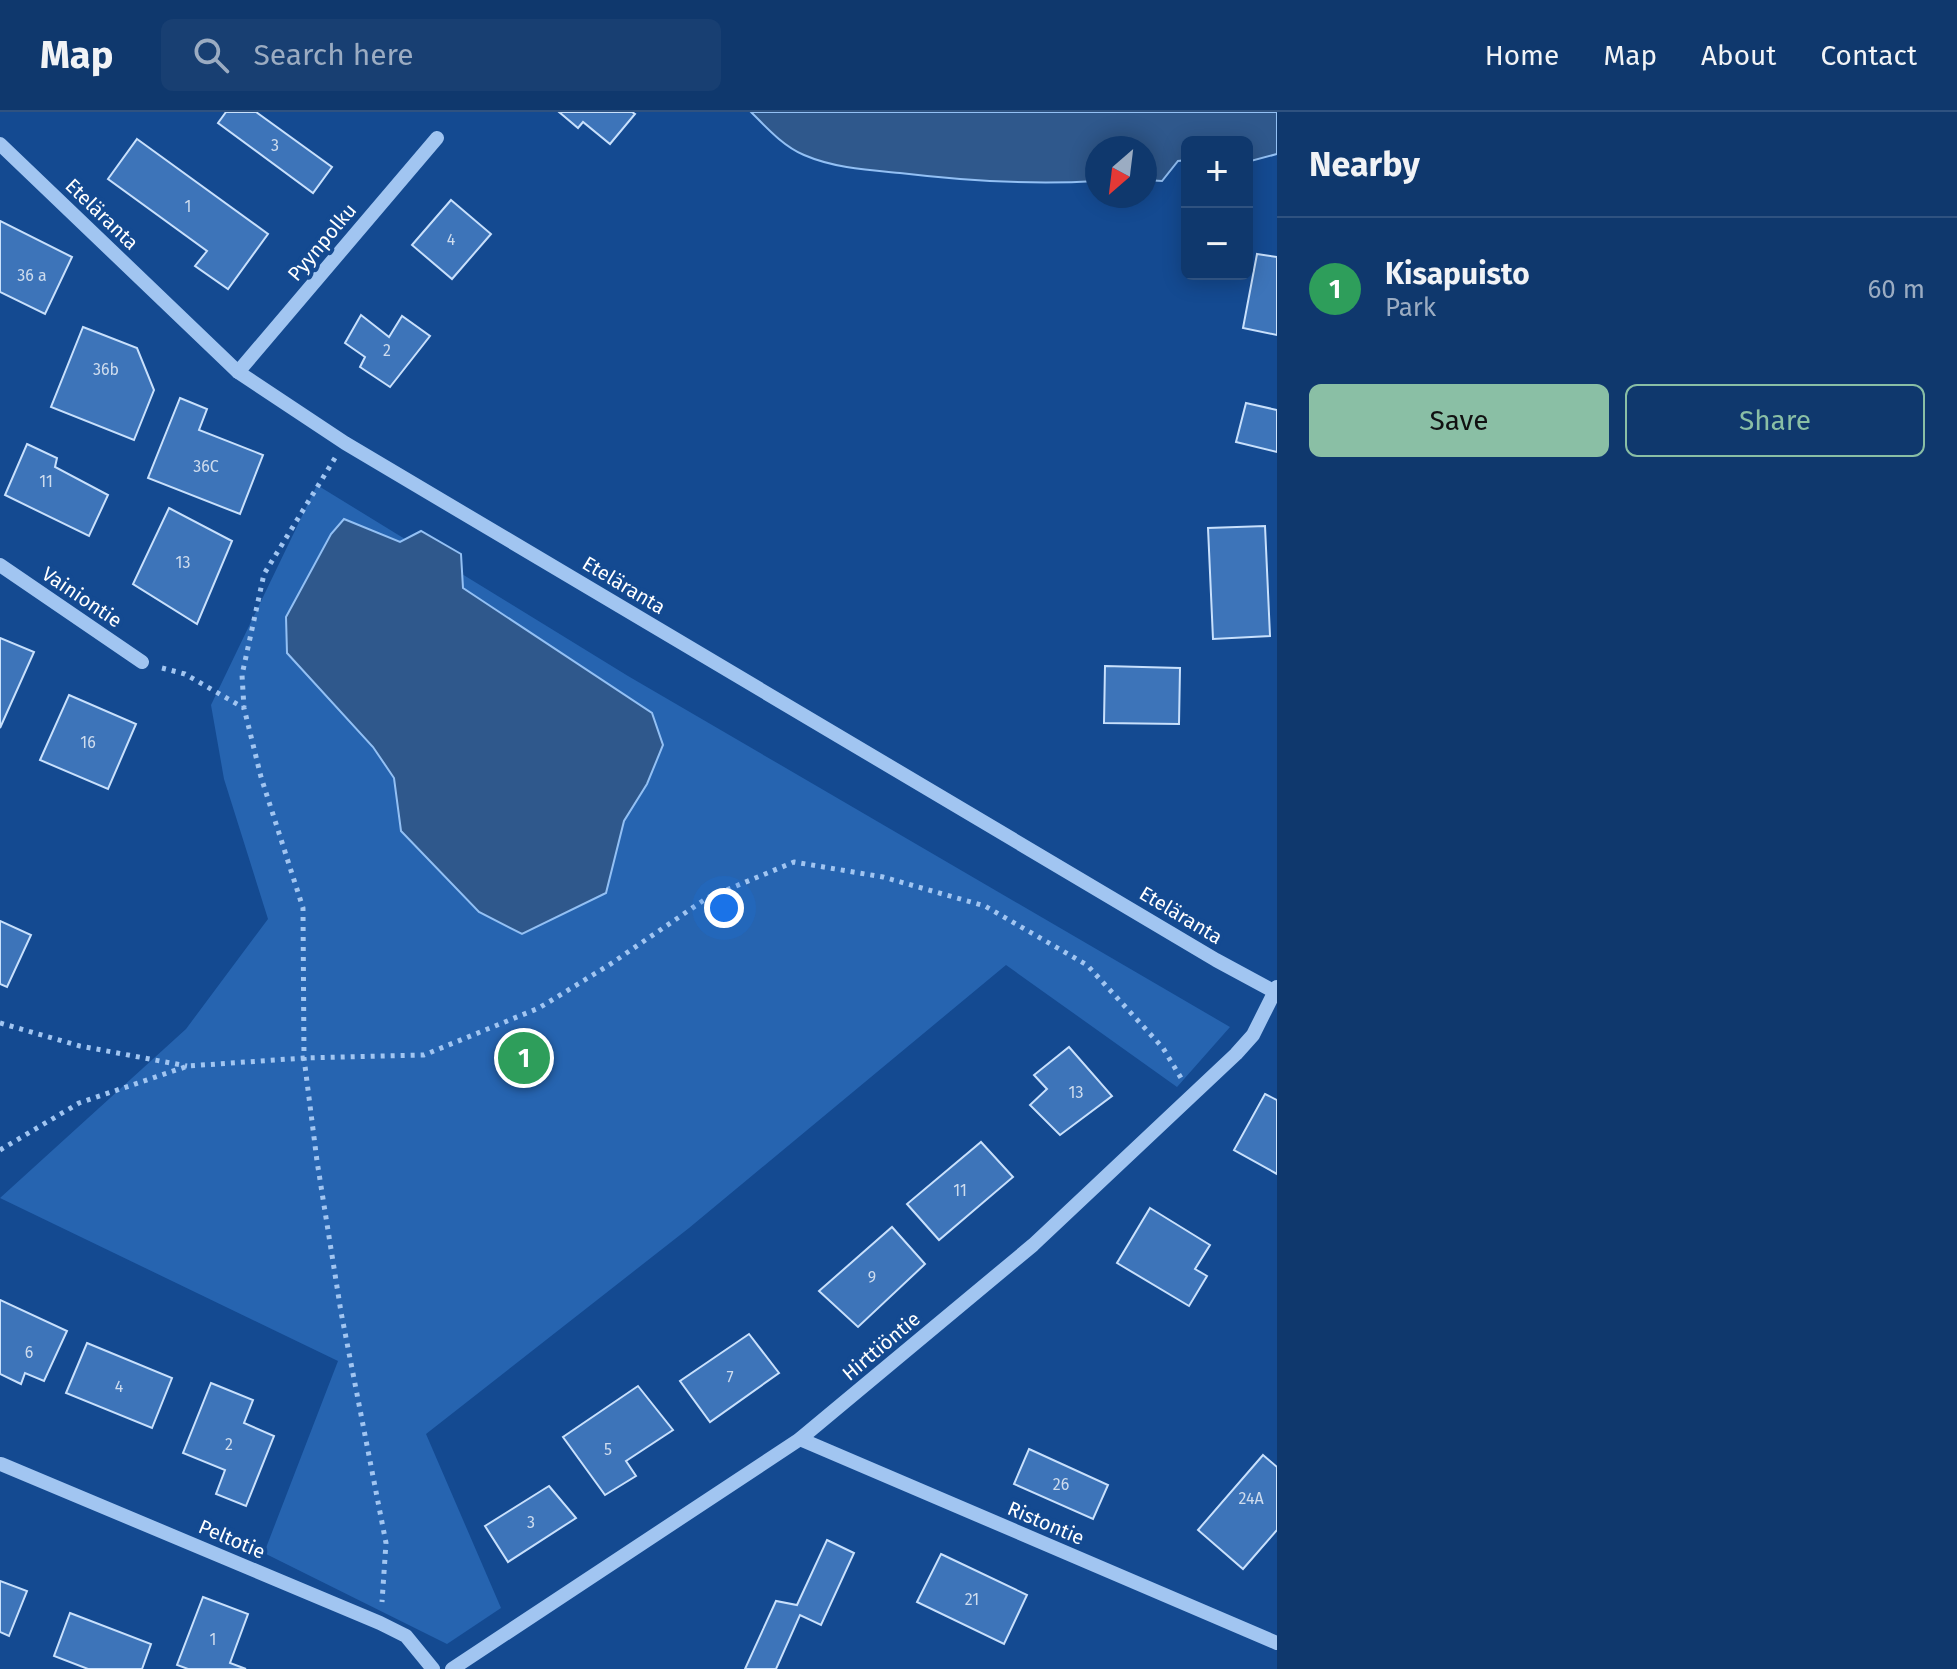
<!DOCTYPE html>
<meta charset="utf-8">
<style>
:root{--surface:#0f386d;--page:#183f72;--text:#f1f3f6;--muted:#9bacc2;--line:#2f5280;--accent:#8abfa5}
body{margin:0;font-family:"Fira Sans",sans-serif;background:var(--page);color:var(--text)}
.controls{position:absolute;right:24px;top:24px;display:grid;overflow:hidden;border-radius:12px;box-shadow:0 4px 20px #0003}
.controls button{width:72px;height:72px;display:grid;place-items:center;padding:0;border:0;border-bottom:2px solid var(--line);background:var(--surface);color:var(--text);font:40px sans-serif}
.compass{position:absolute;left:1085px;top:24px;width:72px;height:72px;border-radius:50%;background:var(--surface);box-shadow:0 4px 20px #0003;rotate:208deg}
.you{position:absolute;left:724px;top:796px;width:28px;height:28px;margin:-20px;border:6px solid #fff;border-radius:50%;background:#1a73e8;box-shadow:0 0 0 12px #1a73e833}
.badge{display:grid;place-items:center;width:52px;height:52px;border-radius:50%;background:var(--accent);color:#fff;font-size:26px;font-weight:700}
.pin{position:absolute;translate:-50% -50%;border:4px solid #fff;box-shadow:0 2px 8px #0006}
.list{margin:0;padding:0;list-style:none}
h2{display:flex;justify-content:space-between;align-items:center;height:104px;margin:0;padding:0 32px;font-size:34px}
h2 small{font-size:26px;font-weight:400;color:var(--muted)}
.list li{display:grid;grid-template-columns:52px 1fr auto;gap:24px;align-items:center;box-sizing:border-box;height:144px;padding:0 32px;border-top:2px solid var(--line)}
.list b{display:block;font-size:30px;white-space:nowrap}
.list p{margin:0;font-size:26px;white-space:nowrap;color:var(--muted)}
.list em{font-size:26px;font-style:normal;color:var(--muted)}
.actions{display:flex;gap:16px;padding:24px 32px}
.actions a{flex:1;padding:18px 0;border:2px solid var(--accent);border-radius:12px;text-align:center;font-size:28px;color:var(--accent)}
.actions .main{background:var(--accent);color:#111}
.icon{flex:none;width:44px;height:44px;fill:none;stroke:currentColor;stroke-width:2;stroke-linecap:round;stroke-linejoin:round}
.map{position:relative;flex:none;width:1277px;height:1557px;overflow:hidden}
header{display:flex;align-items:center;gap:48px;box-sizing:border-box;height:112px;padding:0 40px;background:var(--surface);border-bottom:2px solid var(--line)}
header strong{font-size:38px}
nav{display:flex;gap:44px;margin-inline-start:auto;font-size:28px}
.search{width:560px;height:72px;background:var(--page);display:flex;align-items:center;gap:20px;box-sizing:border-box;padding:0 28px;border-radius:12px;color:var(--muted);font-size:30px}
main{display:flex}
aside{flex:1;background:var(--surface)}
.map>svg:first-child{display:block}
.green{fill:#2664b0}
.water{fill:#2f588c;stroke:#93c0f4;stroke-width:2}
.building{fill:#3d74b9;stroke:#c8e0fc;stroke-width:2}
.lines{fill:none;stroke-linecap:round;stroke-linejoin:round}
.path{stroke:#a1c5f1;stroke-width:5;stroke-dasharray:4 6;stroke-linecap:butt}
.minor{stroke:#a1c5f1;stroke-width:14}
.labels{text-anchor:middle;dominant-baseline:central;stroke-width:8;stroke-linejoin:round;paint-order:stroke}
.number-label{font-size:16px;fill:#cedcee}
.street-label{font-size:20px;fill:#fff;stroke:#144a91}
</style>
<header>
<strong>Map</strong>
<div class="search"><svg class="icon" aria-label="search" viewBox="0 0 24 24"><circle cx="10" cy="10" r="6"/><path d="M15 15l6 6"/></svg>Search here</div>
<nav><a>Home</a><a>Map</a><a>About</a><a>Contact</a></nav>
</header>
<main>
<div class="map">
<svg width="1277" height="1557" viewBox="0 0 1277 1557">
<rect width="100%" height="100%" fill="#144a91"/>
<path class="green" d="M 317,373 L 628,564 L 1230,915 L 1177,975 L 1006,853 L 689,1116 L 426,1322 L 501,1496 L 447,1532 L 264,1441 L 338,1249 L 0,1086 L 186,917 L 268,807 L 224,667 L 211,593 Z"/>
<g class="water">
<path d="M 751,0 L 1277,0 L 1277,42 L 1247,50 L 1247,30 L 1187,30 L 1187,48 L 1178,49 L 1162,69 L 1145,68 L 1145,36 L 1097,36 L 1097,69 C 1031,73 966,69 900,61 C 868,58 834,56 804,43 C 783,34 767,16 751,0 Z"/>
<path d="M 344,407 L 400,430 L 421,419 L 461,442 L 463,476 L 652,601 L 663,633 L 647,672 L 624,709 L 606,781 L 522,822 L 479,800 L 401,719 L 394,666 L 373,635 L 287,541 L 286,505 L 331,422 Z"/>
</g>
<g class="building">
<path d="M 226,0 L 256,0 L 332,55 L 313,81 L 218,11 Z"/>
<path d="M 559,0 L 632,0 L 635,2 L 610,32 L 583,10 L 578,16 Z"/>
<path d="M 137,27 L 268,122 L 228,177 L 195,154 L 207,139 L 108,67 Z"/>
<path d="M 451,88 L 491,122 L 452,167 L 412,133 Z"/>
<path d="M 0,109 L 72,145 L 45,202 L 0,180 Z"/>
<path d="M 1257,142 L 1277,145 L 1277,223 L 1243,216 Z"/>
<path d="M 361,203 L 389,225 L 402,204 L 430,224 L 390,275 L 360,255 L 365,245 L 345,231 Z"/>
<path d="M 83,215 L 137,236 L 154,278 L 134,328 L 51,295 Z"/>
<path d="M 180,286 L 207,297 L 199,318 L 263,343 L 240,402 L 148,366 Z"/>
<path d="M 1246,291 L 1277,298 L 1277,340 L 1236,330 Z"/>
<path d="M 27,332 L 57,346 L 55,355 L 108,383 L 89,424 L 5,383 Z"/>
<path d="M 169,396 L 232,429 L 197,512 L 133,472 Z"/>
<path d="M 1265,414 L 1270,524 L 1213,527 L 1208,416 Z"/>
<path d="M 0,526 L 34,540 L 0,616 Z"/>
<path d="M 1105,554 L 1180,556 L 1179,612 L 1104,611 Z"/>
<path d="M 69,583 L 136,612 L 108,677 L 40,648 Z"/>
<path d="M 0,809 L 31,823 L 7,875 L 0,872 Z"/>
<path d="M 1069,935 L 1112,984 L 1060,1023 L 1030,993 L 1047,977 L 1034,963 Z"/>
<path d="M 1265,982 L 1277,988 L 1277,1062 L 1234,1038 Z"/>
<path d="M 981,1030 L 1013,1065 L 939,1128 L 907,1092 Z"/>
<path d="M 1150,1096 L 1210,1133 L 1195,1157 L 1207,1164 L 1189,1194 L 1117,1151 Z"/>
<path d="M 892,1115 L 925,1152 L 858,1215 L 819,1179 Z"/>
<path d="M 0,1188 L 67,1219 L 44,1269 L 25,1261 L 21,1272 L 0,1262 Z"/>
<path d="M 749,1222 L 779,1261 L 710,1310 L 680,1269 Z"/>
<path d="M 87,1231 L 172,1266 L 152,1316 L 66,1281 Z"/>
<path d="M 211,1271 L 253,1288 L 244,1311 L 274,1324 L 246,1394 L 216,1382 L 225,1358 L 183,1341 Z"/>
<path d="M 638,1274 L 673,1318 L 626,1349 L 636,1364 L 605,1383 L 563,1325 Z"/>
<path d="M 1029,1337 L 1108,1373 L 1093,1407 L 1014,1372 Z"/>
<path d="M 1263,1343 L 1277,1355 L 1277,1418 L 1243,1457 L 1198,1418 Z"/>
<path d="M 549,1374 L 576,1406 L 508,1450 L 485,1414 Z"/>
<path d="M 827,1428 L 854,1441 L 821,1513 L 800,1503 L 776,1557 L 745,1557 L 776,1489 L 797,1493 Z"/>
<path d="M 941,1442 L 1027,1483 L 1004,1532 L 917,1490 Z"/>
<path d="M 0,1469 L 27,1479 L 9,1524 L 0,1520 Z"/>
<path d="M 203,1485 L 248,1502 L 230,1551 L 246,1557 L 188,1557 L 177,1553 Z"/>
<path d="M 70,1501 L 151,1532 L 142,1557 L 88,1557 L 54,1544 Z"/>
</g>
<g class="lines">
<g class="path">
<path d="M 335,346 L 264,462 L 242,563 L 244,596 L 261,665 L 303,796 L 304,946 L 317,1049 L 341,1200 L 386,1431 L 382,1490"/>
<path d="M 162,556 L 185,562 L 244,596"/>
<path d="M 0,911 L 80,934 L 187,954"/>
<path d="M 0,1038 L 79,991 L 188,954 L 304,946 L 424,943 L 539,896 L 609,853 L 707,786 L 794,750 L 883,765 L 985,794 L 1087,853 L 1163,936 L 1181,966"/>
</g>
<g class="minor">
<path d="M 0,32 L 238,260 L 345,331 L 1216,848 L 1277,881"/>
<path d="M 238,260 L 437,26"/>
<path d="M 0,453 L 142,550"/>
<path d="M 800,1327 L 1277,1531"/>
<path d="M 1,1352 L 380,1511 L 406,1524 L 433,1557"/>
<path d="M 452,1557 L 800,1327 L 1033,1133 L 1236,942 L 1253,923 L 1277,875"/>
</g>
</g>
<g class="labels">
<g class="number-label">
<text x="275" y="33">3</text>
<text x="188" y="94">1</text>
<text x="451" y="127">4</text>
<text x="32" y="163">36 a</text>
<text x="387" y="238">2</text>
<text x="106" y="257">36b</text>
<text x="206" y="354">36C</text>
<text x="46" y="369">11</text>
<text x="183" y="450">13</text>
<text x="88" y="630">16</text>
<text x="1076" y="980">13</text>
<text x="960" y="1078">11</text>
<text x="872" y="1165">9</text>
<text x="29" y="1240">6</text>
<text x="730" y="1265">7</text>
<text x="119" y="1274">4</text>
<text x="229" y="1332">2</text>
<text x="608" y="1337">5</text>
<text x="1061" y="1372">26</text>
<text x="1251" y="1386">24A</text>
<text x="531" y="1410">3</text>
<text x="972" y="1487">21</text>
<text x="213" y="1527">1</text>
</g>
<g class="street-label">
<text transform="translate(102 102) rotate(44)">Eteläranta</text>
<text transform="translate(322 130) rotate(-50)">Pyynpolku</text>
<text transform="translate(624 473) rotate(31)">Eteläranta</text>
<text transform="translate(82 485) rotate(34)">Vainiontie</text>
<text transform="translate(1181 803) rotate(31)">Eteläranta</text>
<text transform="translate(881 1234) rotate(-40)">Hirttiöntie</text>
<text transform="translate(1046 1411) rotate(23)">Ristontie</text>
<text transform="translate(232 1427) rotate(23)">Peltotie</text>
</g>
</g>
</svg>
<div class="controls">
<button>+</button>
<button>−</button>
</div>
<svg class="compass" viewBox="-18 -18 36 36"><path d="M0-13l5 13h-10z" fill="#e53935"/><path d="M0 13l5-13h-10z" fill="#9bacc2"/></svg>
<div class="you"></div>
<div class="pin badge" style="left:524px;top:946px;background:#2e9e5b">1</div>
</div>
<aside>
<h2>Nearby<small></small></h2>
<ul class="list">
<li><span class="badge" style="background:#2e9e5b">1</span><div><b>Kisapuisto</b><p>Park</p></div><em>60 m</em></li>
</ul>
<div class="actions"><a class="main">Save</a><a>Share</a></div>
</aside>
</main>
